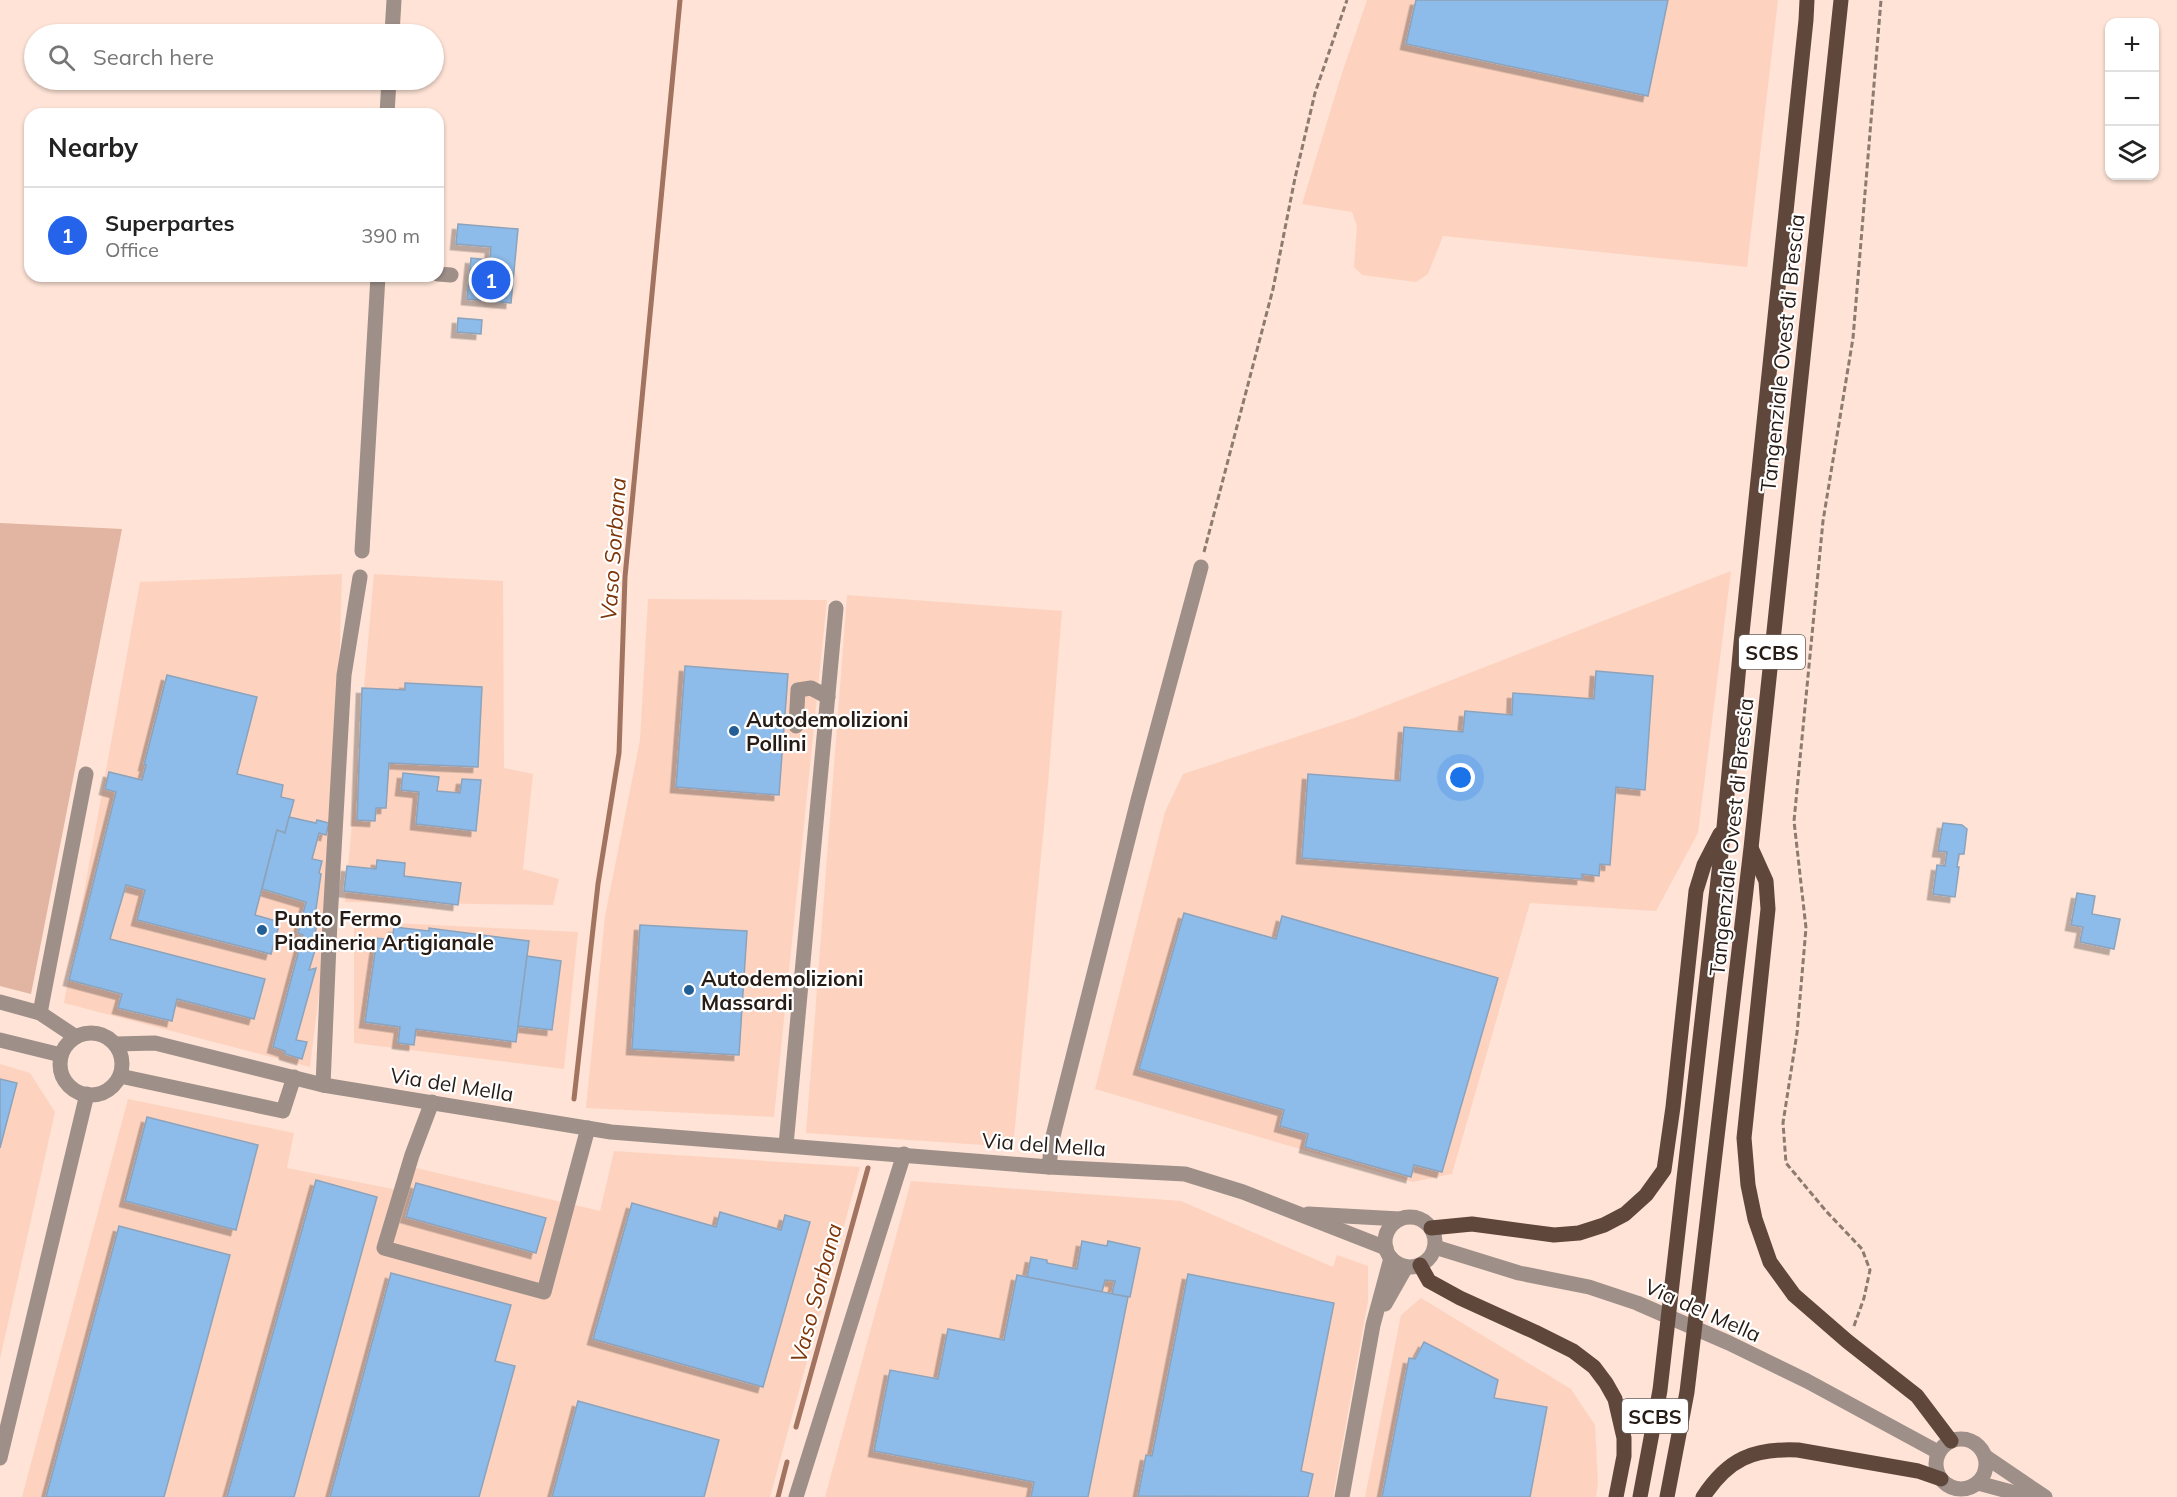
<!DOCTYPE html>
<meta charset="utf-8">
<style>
:root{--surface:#fff;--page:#f6f6f6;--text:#222;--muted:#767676;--line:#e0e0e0;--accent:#2563eb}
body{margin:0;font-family:Mulish,sans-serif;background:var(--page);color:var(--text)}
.controls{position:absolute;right:18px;top:18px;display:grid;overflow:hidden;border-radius:12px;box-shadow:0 2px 4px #0004}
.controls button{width:54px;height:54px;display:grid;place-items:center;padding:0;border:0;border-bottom:2px solid var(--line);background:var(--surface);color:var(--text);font:30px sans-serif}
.you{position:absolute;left:1461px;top:778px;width:21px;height:21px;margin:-15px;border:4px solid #fff;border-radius:50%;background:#1a73e8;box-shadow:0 0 0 9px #1a73e833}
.badge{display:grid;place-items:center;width:39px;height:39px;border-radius:50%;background:var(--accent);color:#fff;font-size:20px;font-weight:700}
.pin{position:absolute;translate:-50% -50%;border:3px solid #fff;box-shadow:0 2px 6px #0006}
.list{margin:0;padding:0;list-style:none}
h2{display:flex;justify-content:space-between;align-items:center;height:78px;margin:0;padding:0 24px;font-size:26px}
h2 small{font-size:20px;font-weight:400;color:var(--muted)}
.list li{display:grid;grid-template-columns:39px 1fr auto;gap:18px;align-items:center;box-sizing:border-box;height:96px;padding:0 24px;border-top:2px solid var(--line)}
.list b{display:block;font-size:22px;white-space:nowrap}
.list p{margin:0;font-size:20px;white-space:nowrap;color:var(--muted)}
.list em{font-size:20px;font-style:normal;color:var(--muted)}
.icon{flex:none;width:33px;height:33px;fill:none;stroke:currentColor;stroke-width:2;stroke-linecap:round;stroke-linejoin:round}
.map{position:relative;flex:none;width:2177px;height:1497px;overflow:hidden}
.search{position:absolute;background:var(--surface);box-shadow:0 2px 4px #0004;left:24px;top:24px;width:420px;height:66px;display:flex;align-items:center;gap:15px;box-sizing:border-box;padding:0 21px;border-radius:33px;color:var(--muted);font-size:22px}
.panel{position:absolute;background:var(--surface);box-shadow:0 2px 4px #0004;left:24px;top:108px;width:420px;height:174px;border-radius:18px}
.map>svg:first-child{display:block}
.built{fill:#fdd3c0}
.green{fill:#e1b5a1}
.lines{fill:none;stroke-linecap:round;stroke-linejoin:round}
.stream{stroke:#a2735e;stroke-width:5}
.building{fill:#8dbbea;stroke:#8ca3bb;stroke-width:1.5;filter:url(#shadow)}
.path{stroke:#8d7a70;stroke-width:3;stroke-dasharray:6 3;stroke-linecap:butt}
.minor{stroke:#9e8f89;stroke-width:15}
.major{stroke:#5f473c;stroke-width:15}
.poi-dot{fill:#235f96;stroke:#fff;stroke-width:2}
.labels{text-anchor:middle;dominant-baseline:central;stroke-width:4.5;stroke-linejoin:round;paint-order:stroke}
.shield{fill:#fff;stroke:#685f5b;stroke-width:1.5}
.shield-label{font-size:20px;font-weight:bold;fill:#271b15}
.street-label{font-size:21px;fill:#271b15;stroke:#fff}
.poi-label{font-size:21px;font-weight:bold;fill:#271b15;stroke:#fff;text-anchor:start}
.water-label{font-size:22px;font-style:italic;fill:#7e3609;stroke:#fff}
</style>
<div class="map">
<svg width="2177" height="1497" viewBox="0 0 2177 1497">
<defs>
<filter id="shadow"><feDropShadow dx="-5.5" dy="5.5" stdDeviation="0" flood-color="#0004"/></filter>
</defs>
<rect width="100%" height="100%" fill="#fee3d6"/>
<g class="built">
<path d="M 1367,0 L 1778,0 L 1747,267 L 1443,236 L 1428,274 L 1416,282 L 1362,275 L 1354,267 L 1357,226 L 1352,212 L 1302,204 L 1341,76 Z"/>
<path d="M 1731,571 L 1698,833 L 1656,911 L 1530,903 L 1452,1174 L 1413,1182 L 1095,1089 L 1165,812 L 1183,774 L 1354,718 Z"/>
<path d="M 342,574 L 333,880 L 310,1067 L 64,1003 L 140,582 Z"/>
<path d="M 374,574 L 503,581 L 504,768 L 533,774 L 523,869 L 559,879 L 553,905 L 345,902 Z"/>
<path d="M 847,595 L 1062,611 L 1048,784 L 1013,1147 L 806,1133 Z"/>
<path d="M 648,599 L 827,600 L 774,1117 L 586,1108 L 605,916 L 640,740 Z"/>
<path d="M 354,921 L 578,932 L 564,1069 L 354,1043 Z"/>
<path d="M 0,1064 L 30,1073 L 55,1112 L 0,1359 Z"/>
<path d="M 128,1099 L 294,1133 L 287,1168 L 408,1192 L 412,1167 L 600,1211 L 614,1151 L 860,1167 L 770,1497 L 22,1497 Z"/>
<path d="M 911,1181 L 1181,1201 L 1333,1267 L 1337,1255 L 1368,1266 L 1368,1301 L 1333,1497 L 825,1497 Z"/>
<path d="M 1421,1298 L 1571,1389 L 1595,1425 L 1598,1483 L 1596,1497 L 1365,1497 L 1401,1315 Z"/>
</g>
<path class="green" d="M 0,523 L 122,529 L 31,994 L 0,986 Z"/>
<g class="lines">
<g class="stream">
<path d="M 574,1099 L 598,884 L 619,753 L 625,577 L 680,0"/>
<path d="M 796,1427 L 868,1168"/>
<path d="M 778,1497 L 787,1462"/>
</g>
</g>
<g class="building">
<path d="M 1416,0 L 1668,0 L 1648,96 L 1406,44 Z"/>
<path d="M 458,224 L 518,229 L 511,303 L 467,299 L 471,258 L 490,260 L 491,247 L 456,244 Z"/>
<path d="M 458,318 L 482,320 L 481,334 L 457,332 Z"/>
<path d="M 685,666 L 788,674 L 779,795 L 676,787 Z"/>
<path d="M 1596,671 L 1653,676 L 1645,790 L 1616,787 L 1610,865 L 1600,864 L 1599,876 L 1582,874 L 1582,879 L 1302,858 L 1308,774 L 1400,781 L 1404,727 L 1463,732 L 1465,711 L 1512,715 L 1513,693 L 1594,699 Z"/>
<path d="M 167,675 L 257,697 L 237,774 L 283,785 L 281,797 L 294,800 L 285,833 L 277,830 L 255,915 L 280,922 L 271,954 L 137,920 L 145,890 L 126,885 L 110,939 L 265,979 L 254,1019 L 177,999 L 172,1021 L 118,1008 L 122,994 L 69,980 L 116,792 L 105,789 L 109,772 L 142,780 L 146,765 L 144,765 Z"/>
<path d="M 405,683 L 482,687 L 478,767 L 389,763 L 386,808 L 376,808 L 375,821 L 357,820 L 362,688 L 405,690 Z"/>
<path d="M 403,773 L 439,777 L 437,791 L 460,793 L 462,779 L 481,780 L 476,831 L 416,824 L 419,792 L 401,790 Z"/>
<path d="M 289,817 L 316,823 L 317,820 L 329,823 L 326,835 L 319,833 L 312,859 L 322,861 L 319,873 L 321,874 L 315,916 L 318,916 L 313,947 L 316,947 L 309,970 L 316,968 L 296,1040 L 307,1042 L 302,1059 L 285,1054 L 285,1051 L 273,1047 L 303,935 L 298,933 L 306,902 L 262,889 L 277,830 L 285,833 Z"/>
<path d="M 1943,823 L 1962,825 L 1967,829 L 1964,854 L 1959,854 L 1957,867 L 1959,867 L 1955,897 L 1933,894 L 1937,865 L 1945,866 L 1947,852 L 1938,851 Z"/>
<path d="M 377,860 L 405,863 L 404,876 L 461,883 L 458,905 L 344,891 L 347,866 L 376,869 Z"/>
<path d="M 2077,893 L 2095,896 L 2092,914 L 2120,919 L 2114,949 L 2080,942 L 2083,927 L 2071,925 Z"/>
<path d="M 1184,913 L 1276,939 L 1282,916 L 1498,978 L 1442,1172 L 1414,1165 L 1411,1177 L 1305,1147 L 1308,1134 L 1280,1126 L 1284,1110 L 1139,1069 Z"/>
<path d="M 640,925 L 747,931 L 739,1055 L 632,1049 Z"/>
<path d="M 394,927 L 429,931 L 429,928 L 529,941 L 516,1042 L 416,1029 L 414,1045 L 398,1043 L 400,1027 L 365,1022 L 377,938 L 392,940 Z"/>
<path d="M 527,956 L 561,961 L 552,1030 L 518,1026 Z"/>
<path d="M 0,1079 L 17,1083 L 0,1148 Z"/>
<path d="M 147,1117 L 258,1145 L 236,1230 L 125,1201 Z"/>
<path d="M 316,1180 L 377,1197 L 294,1497 L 227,1497 Z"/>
<path d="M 416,1183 L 546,1218 L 536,1253 L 406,1217 Z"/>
<path d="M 632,1203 L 716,1227 L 720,1212 L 781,1230 L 785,1215 L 810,1222 L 763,1387 L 593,1339 Z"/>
<path d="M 119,1226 L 230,1255 L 164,1497 L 46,1497 Z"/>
<path d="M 1082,1241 L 1107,1246 L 1108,1241 L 1140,1248 L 1130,1297 L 1112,1294 L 1115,1281 L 1105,1280 L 1102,1292 L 1027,1277 L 1031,1257 L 1047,1260 L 1047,1263 L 1077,1269 Z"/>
<path d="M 391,1273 L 511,1305 L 495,1361 L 515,1366 L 479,1497 L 330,1497 Z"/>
<path d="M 1188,1274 L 1334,1303 L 1301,1471 L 1313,1474 L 1308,1497 L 1138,1496 L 1146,1455 L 1152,1456 Z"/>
<path d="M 1017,1275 L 1128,1297 L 1088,1497 L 1031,1497 L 1034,1482 L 874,1451 L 890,1370 L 938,1379 L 948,1329 L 1004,1340 Z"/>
<path d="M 1424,1342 L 1498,1380 L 1494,1398 L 1547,1407 L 1530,1497 L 1382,1497 L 1409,1358 L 1415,1359 Z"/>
<path d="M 578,1401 L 719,1440 L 704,1497 L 552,1497 Z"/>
</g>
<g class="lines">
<g class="path">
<path d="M 1204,552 L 1273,289 L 1295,178 L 1315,93 L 1347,0"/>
<path d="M 1854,1326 L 1864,1298 L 1870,1270 L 1862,1249 L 1826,1211 L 1786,1163 L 1783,1123 L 1797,1033 L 1806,928 L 1794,821 L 1823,521 L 1853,338 L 1881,0"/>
</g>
<g class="minor">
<path d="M 392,34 L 394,0"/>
<path d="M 387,114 L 389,80"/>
<path d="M 438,274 L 451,275"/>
<path d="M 362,551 L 378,276"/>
<path d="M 796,726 L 798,690 L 811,688 L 828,697"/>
<path d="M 0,1002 L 40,1013 L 76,1037"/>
<path d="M 40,1013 L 86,774"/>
<circle cx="91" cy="1064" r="31"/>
<path d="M 0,1040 L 61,1055"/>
<path d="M 116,1044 L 155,1043 L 323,1085 L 611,1132 L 1049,1167 L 1185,1174 L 1243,1192 L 1386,1248"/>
<path d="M 120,1076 L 283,1111 L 294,1077"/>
<path d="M 323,1085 L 330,921 L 344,675 L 360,577"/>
<path d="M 432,1102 L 412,1155 L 384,1248 L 544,1292 L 588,1128"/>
<path d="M 786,1145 L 836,608"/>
<path d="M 1049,1167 L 1052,1140 L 1138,800 L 1201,567"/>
<path d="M 1308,1214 L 1400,1219"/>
<circle cx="1410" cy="1242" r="25"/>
<path d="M 1435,1247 L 1519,1273 L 1589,1287 L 1637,1303 L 1729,1343 L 1807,1381 L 1938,1452"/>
<path d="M 1385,1304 L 1406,1267"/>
<circle cx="1961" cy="1464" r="25"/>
<path d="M 1986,1457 L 2045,1497"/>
<path d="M 0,1458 L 87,1094"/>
<path d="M 1978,1483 L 2030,1497"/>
<path d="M 796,1497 L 904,1154"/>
<path d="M 1342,1497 L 1373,1325 L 1391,1258"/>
</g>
<g class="major">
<path d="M 1752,850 L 1766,881 L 1768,909 L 1744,1138 L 1748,1185 L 1755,1219 L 1770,1262 L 1794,1295 L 1847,1341 L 1917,1396 L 1951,1441"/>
<path d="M 1431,1228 L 1472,1224 L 1554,1235 L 1579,1233 L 1604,1225 L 1625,1214 L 1646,1195 L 1664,1170 L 1673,1107 L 1696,891 L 1704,865 L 1720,834"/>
<path d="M 1420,1265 L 1429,1281 L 1460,1298 L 1535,1332 L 1573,1351 L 1594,1367 L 1606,1383 L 1615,1399 L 1624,1438 L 1624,1456 L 1616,1497"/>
<path d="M 1640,1497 L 1660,1390 L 1724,827 L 1741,643 L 1806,20 L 1807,0"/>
<path d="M 1667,1497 L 1687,1392 L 1751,848 L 1841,0"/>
<path d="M 1703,1497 C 1728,1459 1753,1448 1798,1450 L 1918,1471 L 1941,1479"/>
</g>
</g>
<g class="poi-dot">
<circle cx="734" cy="731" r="6"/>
<circle cx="262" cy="930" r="6"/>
<circle cx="689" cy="990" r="6"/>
</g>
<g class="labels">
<g class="shield">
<rect x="1739" y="635" width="66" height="34" rx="4.5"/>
<rect x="1622" y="1399" width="66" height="34" rx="4.5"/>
</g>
<g class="shield-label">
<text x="1772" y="652">SCBS</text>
<text x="1655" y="1416">SCBS</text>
</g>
<g class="street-label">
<text transform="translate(1782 353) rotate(-84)">Tangenziale Ovest di Brescia</text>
<text transform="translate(1731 837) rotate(-84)">Tangenziale Ovest di Brescia</text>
<text transform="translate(452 1084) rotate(9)">Via del Mella</text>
<text transform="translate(1044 1144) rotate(4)">Via del Mella</text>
<text transform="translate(1703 1310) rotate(24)">Via del Mella</text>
</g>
<g class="poi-label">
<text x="746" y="719">Autodemolizioni<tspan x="746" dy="24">Pollini</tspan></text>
<text x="274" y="918">Punto Fermo<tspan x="274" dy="24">Piadineria Artigianale</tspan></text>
<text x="701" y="978">Autodemolizioni<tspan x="701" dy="24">Massardi</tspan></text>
</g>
<g class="water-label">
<text transform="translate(613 549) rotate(-86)">Vaso Sorbana</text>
<text transform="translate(816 1293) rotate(-75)">Vaso Sorbana</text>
</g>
</g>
</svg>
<div class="controls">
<button>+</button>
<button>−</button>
<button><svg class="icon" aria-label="layers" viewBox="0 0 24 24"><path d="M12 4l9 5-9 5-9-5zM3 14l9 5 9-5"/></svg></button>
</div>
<div class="you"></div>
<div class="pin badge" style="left:491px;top:280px">1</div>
<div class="search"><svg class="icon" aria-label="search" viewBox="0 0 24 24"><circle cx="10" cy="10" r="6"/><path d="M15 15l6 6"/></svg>Search here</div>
<section class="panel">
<h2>Nearby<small></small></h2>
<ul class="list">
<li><span class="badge">1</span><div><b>Superpartes</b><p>Office</p></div><em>390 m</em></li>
</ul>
</section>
</div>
